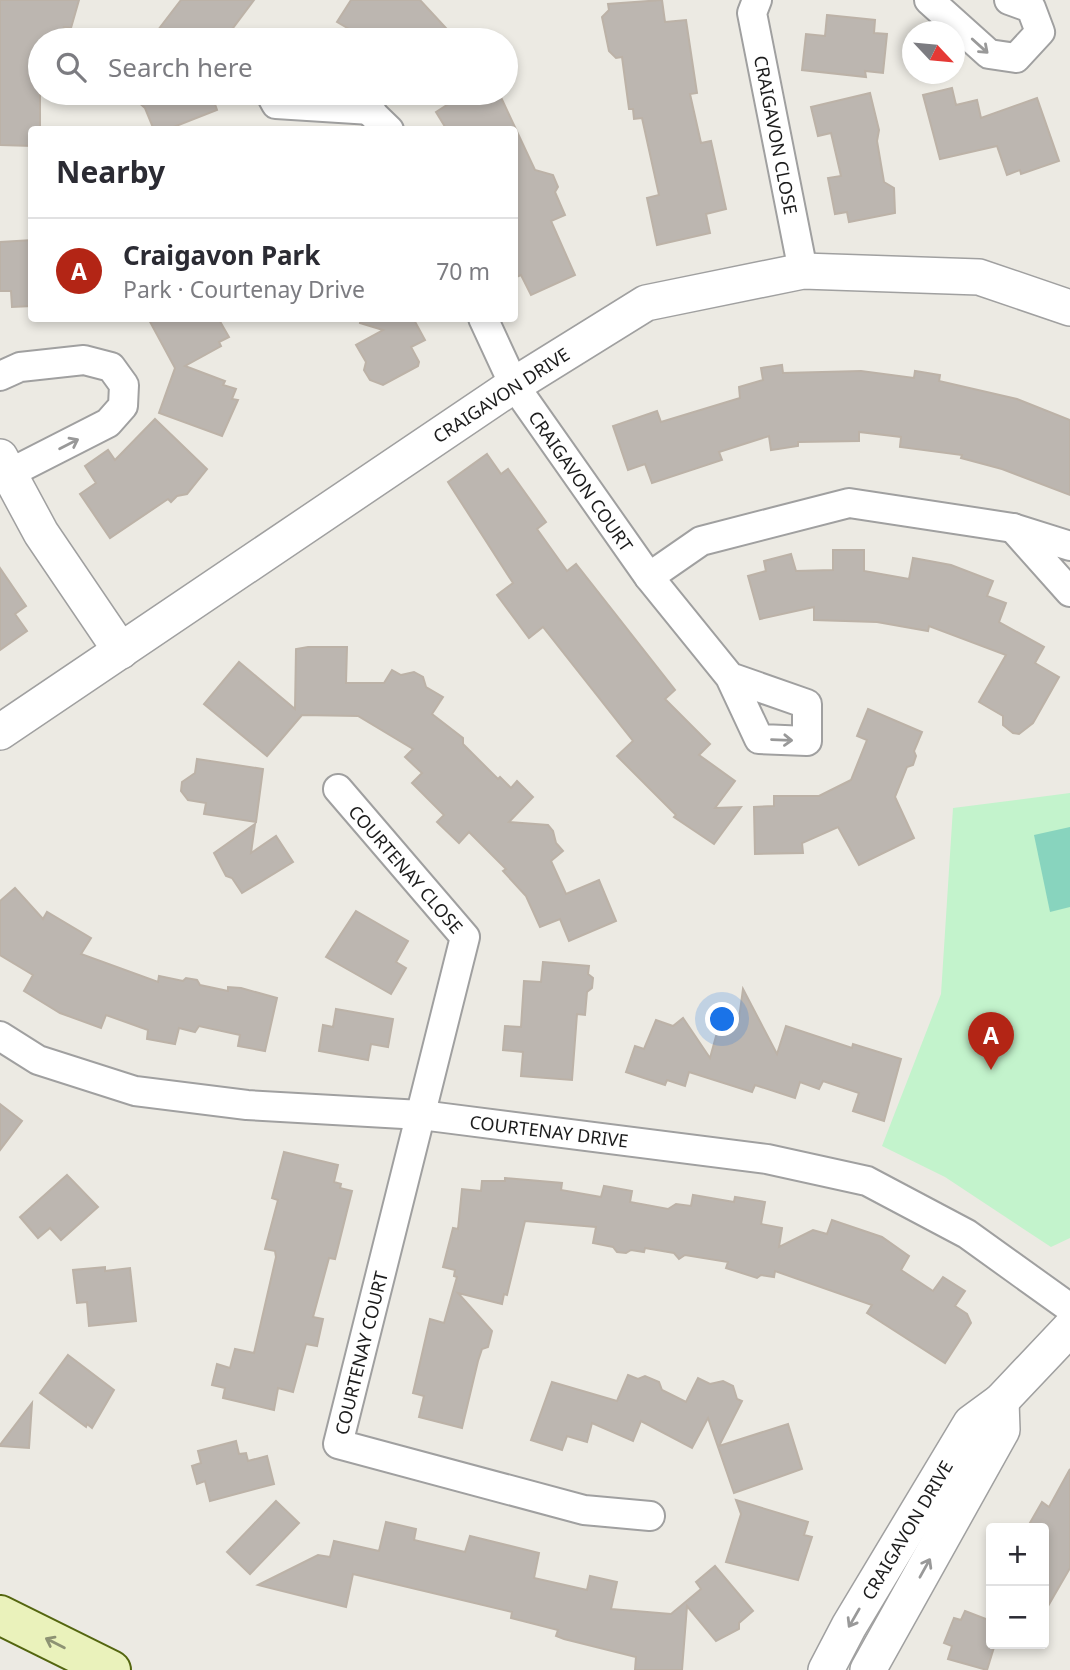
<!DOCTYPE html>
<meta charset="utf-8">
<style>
:root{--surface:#fff;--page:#f2f2f3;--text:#2b2b33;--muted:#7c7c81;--line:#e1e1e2;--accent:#b32515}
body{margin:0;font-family:"Noto Sans",sans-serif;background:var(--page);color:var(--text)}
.controls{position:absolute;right:21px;bottom:21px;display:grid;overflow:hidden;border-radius:7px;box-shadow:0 4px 10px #0003}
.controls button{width:63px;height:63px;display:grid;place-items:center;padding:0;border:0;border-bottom:2px solid var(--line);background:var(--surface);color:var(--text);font:35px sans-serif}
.compass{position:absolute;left:902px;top:21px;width:63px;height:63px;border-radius:50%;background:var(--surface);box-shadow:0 4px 10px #0003;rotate:116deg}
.you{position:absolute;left:723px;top:1020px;width:24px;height:24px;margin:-18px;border:5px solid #fff;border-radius:50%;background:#1a73e8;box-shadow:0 0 0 10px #1a73e833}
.badge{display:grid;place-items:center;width:46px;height:46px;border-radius:50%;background:var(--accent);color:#fff;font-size:23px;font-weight:700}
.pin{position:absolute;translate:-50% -58px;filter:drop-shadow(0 2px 4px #0008)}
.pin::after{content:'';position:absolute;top:37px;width:24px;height:21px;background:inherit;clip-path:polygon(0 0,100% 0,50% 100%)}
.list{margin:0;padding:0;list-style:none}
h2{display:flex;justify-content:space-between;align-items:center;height:91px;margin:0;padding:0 28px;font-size:30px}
h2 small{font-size:23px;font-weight:400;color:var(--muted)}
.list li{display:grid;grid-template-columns:46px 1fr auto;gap:21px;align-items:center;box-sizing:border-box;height:105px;padding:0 28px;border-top:2px solid var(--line)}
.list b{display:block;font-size:26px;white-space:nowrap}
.list p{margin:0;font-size:23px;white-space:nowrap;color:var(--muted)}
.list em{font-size:23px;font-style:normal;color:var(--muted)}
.icon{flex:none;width:38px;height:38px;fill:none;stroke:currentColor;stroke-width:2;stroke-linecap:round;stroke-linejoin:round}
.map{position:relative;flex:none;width:1070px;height:1670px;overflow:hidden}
.search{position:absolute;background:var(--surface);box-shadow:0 4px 10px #0003;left:28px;top:28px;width:490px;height:77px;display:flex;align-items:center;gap:18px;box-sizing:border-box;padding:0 24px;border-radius:38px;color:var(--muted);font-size:26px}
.panel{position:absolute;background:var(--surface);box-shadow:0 4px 10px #0003;left:28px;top:126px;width:490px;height:196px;border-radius:7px}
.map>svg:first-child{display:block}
.park{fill:#c3f3cc}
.pitch{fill:#88d4be}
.building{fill:#bcb6b0;stroke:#bcb2a7;stroke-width:2}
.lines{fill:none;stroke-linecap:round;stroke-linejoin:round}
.minor-casing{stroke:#a0a0a0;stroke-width:32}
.tertiary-casing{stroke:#a0a0a0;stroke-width:38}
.secondary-casing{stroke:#546610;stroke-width:42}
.minor{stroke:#fff;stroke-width:28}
.tertiary{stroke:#fff;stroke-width:35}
.secondary{stroke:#eaf2bb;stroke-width:38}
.oneway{stroke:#999}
.oneway2{stroke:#8d9273}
.labels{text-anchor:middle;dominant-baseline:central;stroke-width:5;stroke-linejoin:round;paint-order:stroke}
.street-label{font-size:18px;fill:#1c1c1c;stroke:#fff}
</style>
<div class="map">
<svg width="1070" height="1670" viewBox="0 0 1070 1670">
<rect width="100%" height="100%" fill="#eceae3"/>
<path class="park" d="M 1070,793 L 1070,1238 L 1051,1247 L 945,1177 L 882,1146 L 941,994 L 953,808 Z"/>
<path class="pitch" d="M 1070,827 L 1070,907 L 1050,912 L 1034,835 Z"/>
<g class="building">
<path d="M 0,0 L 79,0 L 71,28 L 64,27 L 61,40 L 40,40 L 40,130 L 32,130 L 32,146 L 0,145 Z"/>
<path d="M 181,0 L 254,0 L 224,40 L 172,40 L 158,30 Z"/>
<path d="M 351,0 L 420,0 L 457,40 L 368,40 L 337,22 Z"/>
<path d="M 662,0 L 665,22 L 686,20 L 697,93 L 690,94 L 701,143 L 711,141 L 726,209 L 706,214 L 710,233 L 657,245 L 647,198 L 659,195 L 642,118 L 634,119 L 633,109 L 629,109 L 622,57 L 616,58 L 609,51 L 602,17 L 609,10 L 608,4 Z"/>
<path d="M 827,15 L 875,20 L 874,33 L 887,34 L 883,73 L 865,71 L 866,77 L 802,70 L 806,34 L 825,36 Z"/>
<path d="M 952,88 L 956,105 L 977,100 L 981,118 L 1037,98 L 1059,161 L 1021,174 L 1020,170 L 1007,175 L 997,146 L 940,159 L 923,95 Z"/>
<path d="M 128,93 L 211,93 L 217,110 L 166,130 L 154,130 L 145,108 Z"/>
<path d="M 448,93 L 499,93 L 535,170 L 553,175 L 558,187 L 555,192 L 565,215 L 551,221 L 575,275 L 531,295 L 521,275 L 514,278 L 514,130 L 447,130 L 436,112 L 453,101 Z"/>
<path d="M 870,93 L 879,130 L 877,141 L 884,182 L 894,188 L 895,213 L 849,222 L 847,212 L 835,214 L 828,178 L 841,176 L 831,133 L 818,136 L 811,107 Z"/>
<path d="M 32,240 L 32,306 L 12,307 L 11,291 L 0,291 L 0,242 Z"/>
<path d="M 148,318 L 218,318 L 229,337 L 219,342 L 221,346 L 185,366 L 225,381 L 223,385 L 236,389 L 232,399 L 238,400 L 222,436 L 159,413 L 175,368 Z"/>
<path d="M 361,318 L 413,318 L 425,340 L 411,347 L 419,362 L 418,366 L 383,385 L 370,380 L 364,370 L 366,362 L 356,345 L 383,330 L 360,323 Z"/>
<path d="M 782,365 L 783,373 L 861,371 L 914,378 L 915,371 L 940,375 L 939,381 L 1017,399 L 1070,420 L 1070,495 L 1002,469 L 961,458 L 962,455 L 900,447 L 901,437 L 859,432 L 859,441 L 798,442 L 798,446 L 771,450 L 769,436 L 719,452 L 722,460 L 652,483 L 645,464 L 628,470 L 613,426 L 657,411 L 661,422 L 740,398 L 739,387 L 763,380 L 761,368 Z"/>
<path d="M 155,419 L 207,469 L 187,494 L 177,496 L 171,502 L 168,499 L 110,538 L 80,494 L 96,483 L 85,466 L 108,450 L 115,460 Z"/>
<path d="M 487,454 L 501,474 L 508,469 L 546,522 L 537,529 L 567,571 L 576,564 L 675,690 L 665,699 L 710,744 L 699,755 L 735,781 L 715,808 L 741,807 L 714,844 L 674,817 L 676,815 L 617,756 L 633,741 L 543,627 L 529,638 L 497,595 L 513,583 L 448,482 Z"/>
<path d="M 833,550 L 864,550 L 864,571 L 909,579 L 913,558 L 951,565 L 993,581 L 987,596 L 1006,603 L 999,622 L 1044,647 L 1035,663 L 1059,677 L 1033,723 L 1019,734 L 1013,733 L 1003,725 L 1003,716 L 979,702 L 1006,655 L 929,626 L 928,631 L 877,622 L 814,620 L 814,607 L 760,619 L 748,576 L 766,571 L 764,561 L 791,554 L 796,571 L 833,570 Z"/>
<path d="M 0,568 L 26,606 L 15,614 L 27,631 L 0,650 Z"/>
<path d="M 308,647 L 347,647 L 346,683 L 384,683 L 392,670 L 401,675 L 414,672 L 423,677 L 426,687 L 443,697 L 432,714 L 463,738 L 463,744 L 498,779 L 500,777 L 511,788 L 517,781 L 533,797 L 509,822 L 548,825 L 553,831 L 556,843 L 563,851 L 551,861 L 566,894 L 599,880 L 616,921 L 569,941 L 560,919 L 540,927 L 526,896 L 503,871 L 506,869 L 469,832 L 459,843 L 437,822 L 444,815 L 412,783 L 422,773 L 405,757 L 413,749 L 358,716 L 302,715 L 267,756 L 204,704 L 239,662 L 295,709 L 296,649 Z"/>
<path d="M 868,709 L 922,732 L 914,751 L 916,756 L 913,765 L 907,767 L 895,797 L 914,838 L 859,865 L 838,827 L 802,843 L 803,853 L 755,854 L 754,807 L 774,806 L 774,796 L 819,796 L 851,780 L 867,740 L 857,736 Z"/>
<path d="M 197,759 L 263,769 L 256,822 L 204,814 L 206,803 L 188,800 L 181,791 L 182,782 L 195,773 Z"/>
<path d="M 255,824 L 251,853 L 276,836 L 293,862 L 242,893 L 232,878 L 226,876 L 214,853 Z"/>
<path d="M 15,888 L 43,919 L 47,912 L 91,938 L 81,954 L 158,982 L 159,976 L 183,981 L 186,978 L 197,980 L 200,985 L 228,991 L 228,987 L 241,988 L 277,998 L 265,1051 L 238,1046 L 240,1035 L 199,1026 L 195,1032 L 179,1028 L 175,1044 L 147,1039 L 148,1030 L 106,1015 L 101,1028 L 60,1013 L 24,991 L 33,975 L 0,955 L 0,901 Z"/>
<path d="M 356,911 L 408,941 L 396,962 L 406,968 L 391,994 L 326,957 Z"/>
<path d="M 543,962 L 589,966 L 588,974 L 593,978 L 592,988 L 587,992 L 585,1015 L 577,1014 L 572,1080 L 521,1076 L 523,1052 L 503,1050 L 505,1026 L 521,1027 L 524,981 L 541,982 Z"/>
<path d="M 743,989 L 777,1054 L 786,1026 L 852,1048 L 853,1044 L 901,1059 L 884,1121 L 853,1111 L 859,1093 L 823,1081 L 819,1089 L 800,1082 L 795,1098 L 755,1085 L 752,1092 L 689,1072 L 685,1086 L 667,1080 L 665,1085 L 626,1072 L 635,1046 L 644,1049 L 656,1020 L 673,1026 L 683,1018 L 710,1058 L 718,1029 L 739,1019 Z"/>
<path d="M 336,1009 L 393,1019 L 388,1047 L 371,1044 L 368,1060 L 319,1051 L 323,1025 L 333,1027 Z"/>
<path d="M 0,1104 L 22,1121 L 0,1150 Z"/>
<path d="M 284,1152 L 338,1165 L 334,1182 L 341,1184 L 340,1188 L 352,1191 L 335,1259 L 329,1258 L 313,1317 L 323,1319 L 317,1346 L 306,1344 L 293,1392 L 278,1388 L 274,1410 L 223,1398 L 225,1388 L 212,1385 L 217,1364 L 230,1368 L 235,1349 L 254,1353 L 276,1257 L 275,1251 L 265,1249 L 278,1200 L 272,1198 Z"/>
<path d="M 67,1175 L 98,1207 L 61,1240 L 50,1228 L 38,1238 L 20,1217 Z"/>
<path d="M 505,1178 L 562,1183 L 561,1190 L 601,1197 L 604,1186 L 632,1191 L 630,1202 L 668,1209 L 676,1204 L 691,1206 L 693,1195 L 734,1202 L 735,1197 L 765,1202 L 761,1224 L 782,1228 L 779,1247 L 813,1230 L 827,1234 L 832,1220 L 882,1237 L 909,1256 L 901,1270 L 933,1291 L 943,1277 L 965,1291 L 955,1306 L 967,1314 L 971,1323 L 945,1363 L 867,1313 L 872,1305 L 775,1271 L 774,1277 L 761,1275 L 757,1278 L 726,1268 L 728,1262 L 685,1255 L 679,1259 L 674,1253 L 645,1248 L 644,1252 L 631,1250 L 626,1253 L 617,1252 L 613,1247 L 593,1243 L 596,1227 L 525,1221 L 507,1295 L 504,1294 L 502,1304 L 458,1293 L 492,1331 L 488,1347 L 482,1349 L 478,1361 L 462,1428 L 419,1417 L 424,1396 L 413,1393 L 430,1319 L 444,1323 L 457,1277 L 454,1276 L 455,1270 L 443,1267 L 453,1228 L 458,1229 L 462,1189 L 481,1191 L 482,1181 L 505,1181 Z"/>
<path d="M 105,1267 L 105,1271 L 130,1268 L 136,1321 L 89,1326 L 87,1302 L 77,1303 L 73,1270 Z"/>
<path d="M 68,1355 L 114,1390 L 92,1428 L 87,1424 L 86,1427 L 40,1393 Z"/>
<path d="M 628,1375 L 638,1379 L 645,1376 L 659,1382 L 662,1390 L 686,1402 L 698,1378 L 710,1384 L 723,1381 L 733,1386 L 737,1399 L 742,1401 L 719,1446 L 788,1424 L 802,1469 L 734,1493 L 708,1418 L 692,1448 L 641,1421 L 633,1441 L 592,1423 L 587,1442 L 567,1436 L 562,1450 L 531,1440 L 552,1382 L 617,1401 Z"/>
<path d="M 32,1403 L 29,1448 L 0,1446 L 0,1445 Z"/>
<path d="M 236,1441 L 239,1454 L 246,1453 L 248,1461 L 267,1456 L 274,1484 L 210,1501 L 205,1481 L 197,1484 L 192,1466 L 201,1463 L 198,1451 Z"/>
<path d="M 1070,1469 L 1070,1568 L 1044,1613 L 1044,1528 L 1027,1528 L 1042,1502 L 1049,1507 Z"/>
<path d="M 736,1500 L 808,1522 L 804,1535 L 812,1537 L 798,1580 L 726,1562 L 741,1514 Z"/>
<path d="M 276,1501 L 299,1523 L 250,1574 L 227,1552 Z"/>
<path d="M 386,1522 L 416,1529 L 414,1540 L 465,1552 L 470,1536 L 539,1553 L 534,1578 L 587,1590 L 590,1576 L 617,1582 L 611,1609 L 671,1614 L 701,1589 L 696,1582 L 715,1566 L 753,1611 L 739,1623 L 739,1629 L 716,1641 L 687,1606 L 682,1670 L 635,1670 L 636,1657 L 564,1639 L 556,1636 L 558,1630 L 511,1618 L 512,1612 L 353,1574 L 346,1607 L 258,1585 L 318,1555 L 330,1557 L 334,1541 L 379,1551 Z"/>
<path d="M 965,1611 L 991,1621 L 991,1644 L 995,1644 L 987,1670 L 948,1659 L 952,1646 L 944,1643 L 954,1618 L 961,1620 Z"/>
</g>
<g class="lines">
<g class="minor-casing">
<g id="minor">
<path d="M 757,0 L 752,13 L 803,271"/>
<path d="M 929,0 L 989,54 L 1016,58 L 1040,32 L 1031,8 L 1009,0"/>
<path d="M 270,93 L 276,104 L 371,110"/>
<path d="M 356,98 L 389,130"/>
<path d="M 483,318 L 514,385 L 649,577 L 730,677 L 759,739 L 807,741 L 807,704 L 730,677"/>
<path d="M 0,376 L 20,367 L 84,360 L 111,367 L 124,385 L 123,406 L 108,423 L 8,474"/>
<path d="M 1070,546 L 1013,528 L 1070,592"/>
<path d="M 649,577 L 701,541 L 849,503 L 1013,528"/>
<path d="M 338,789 L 465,937 L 338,1444 L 584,1510 L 650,1516"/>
<path d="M 0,1036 L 38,1060 L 135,1091 L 247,1105 L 421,1115 L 767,1159 L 867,1181 L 967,1234 L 1070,1308"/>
</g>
</g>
<g class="tertiary-casing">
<g id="tertiary">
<path d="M 0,457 L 41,533 L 121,651"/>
<path d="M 0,732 L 514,385 L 646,303 L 803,271 L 979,277 L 1070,308"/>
<path d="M 826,1670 L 849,1626 L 971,1423 L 1001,1401 L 1070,1328"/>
<path d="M 868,1670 L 1002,1430 L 1001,1401"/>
</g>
</g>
<g class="secondary-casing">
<path id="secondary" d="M 0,1615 L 111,1670"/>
</g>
<use href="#minor" class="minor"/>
<use href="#tertiary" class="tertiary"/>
<use href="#secondary" class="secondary"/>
</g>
<defs><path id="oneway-shaft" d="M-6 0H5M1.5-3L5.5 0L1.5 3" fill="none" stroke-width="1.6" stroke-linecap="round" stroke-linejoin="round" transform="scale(1.75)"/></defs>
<g class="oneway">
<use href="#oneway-shaft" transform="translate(980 46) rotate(42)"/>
<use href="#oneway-shaft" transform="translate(69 444) rotate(-27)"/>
<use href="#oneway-shaft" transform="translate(782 740) rotate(2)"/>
<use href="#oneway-shaft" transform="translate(925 1568) rotate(-61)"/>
<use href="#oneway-shaft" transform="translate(854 1618) rotate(120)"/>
</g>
<use class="oneway2" href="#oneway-shaft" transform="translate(55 1643) rotate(-153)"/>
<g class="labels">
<g class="street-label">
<text transform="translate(776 135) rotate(79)">CRAIGAVON CLOSE</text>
<text transform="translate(501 395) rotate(-33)">CRAIGAVON DRIVE</text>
<text transform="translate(581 481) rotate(55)">CRAIGAVON COURT</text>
<text transform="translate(406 869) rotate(49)">COURTENAY CLOSE</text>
<text transform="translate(549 1131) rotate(7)">COURTENAY DRIVE</text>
<text transform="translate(361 1353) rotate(-76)">COURTENAY COURT</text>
<text transform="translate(907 1530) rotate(-59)">CRAIGAVON DRIVE</text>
</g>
</g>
</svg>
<div class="controls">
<button>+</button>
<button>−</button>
</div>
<svg class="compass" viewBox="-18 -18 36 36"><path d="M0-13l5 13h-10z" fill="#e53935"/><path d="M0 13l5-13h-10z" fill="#7c7c81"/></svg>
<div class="you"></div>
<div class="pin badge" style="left:991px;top:1070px">A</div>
<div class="search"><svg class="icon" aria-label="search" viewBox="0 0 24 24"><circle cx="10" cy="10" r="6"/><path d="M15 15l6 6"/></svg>Search here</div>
<section class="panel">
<h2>Nearby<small></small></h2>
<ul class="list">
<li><span class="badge">A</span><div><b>Craigavon Park</b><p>Park · Courtenay Drive</p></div><em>70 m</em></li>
</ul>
</section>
</div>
